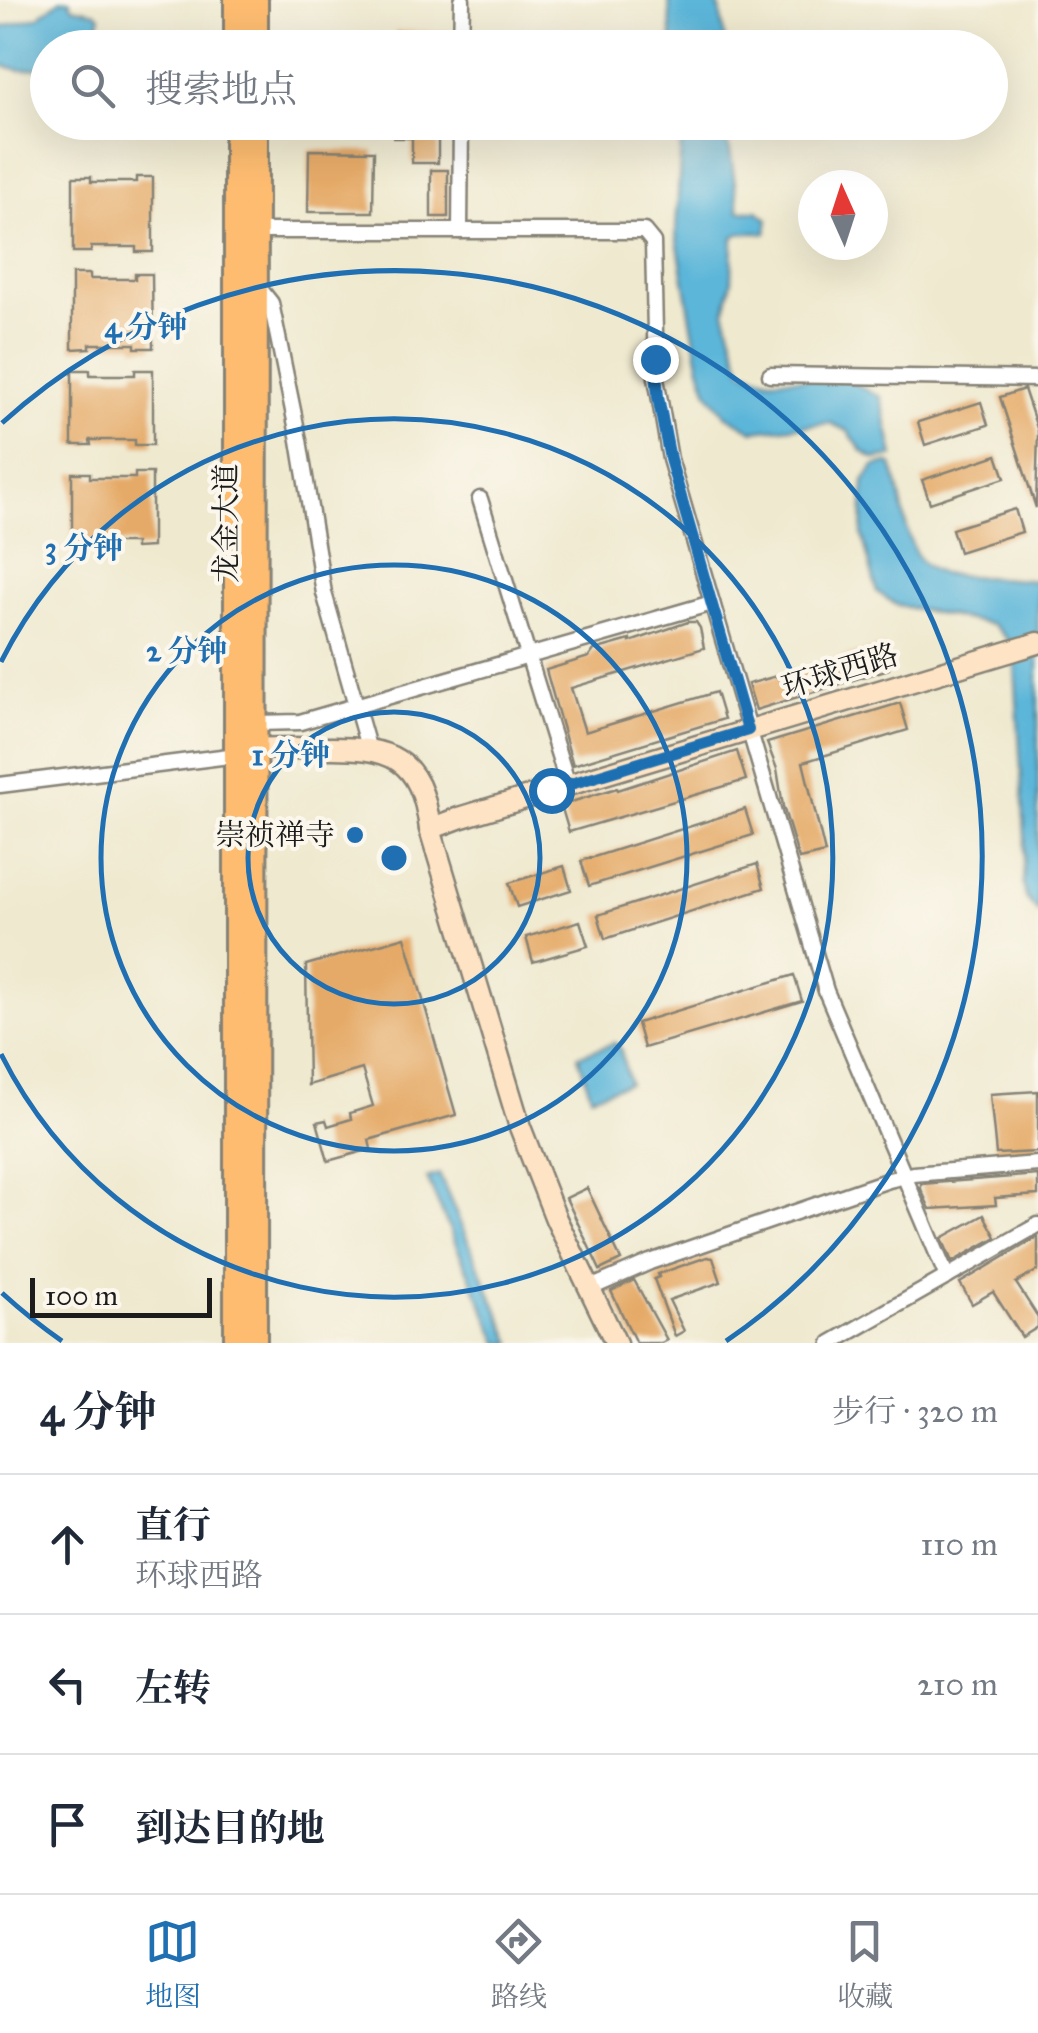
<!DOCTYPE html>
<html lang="zh">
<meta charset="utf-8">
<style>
:root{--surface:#fff;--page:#f2f2f3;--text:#1f2937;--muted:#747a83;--line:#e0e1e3;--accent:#1f6fb2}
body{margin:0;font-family:"IM FELL Great Primer","Noto Serif SC",serif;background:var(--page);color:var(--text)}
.compass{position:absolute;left:798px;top:170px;width:90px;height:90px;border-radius:50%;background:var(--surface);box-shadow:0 10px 40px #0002;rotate:357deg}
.scale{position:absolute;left:30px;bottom:25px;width:182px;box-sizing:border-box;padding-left:10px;border:5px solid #1c1c1c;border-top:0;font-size:28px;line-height:35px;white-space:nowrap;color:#1c1c1c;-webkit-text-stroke:8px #fbf7ec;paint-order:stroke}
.stop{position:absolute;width:30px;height:30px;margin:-22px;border:8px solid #1f6fb2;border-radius:50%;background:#fff}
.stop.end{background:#1f6fb2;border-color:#fff;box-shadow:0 2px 10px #0008}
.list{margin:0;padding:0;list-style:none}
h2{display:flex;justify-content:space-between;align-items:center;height:130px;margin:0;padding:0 40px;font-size:42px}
h2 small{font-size:32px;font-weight:400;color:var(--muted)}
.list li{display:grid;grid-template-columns:65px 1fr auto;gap:30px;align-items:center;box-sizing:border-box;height:140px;padding:0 40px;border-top:2px solid var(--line)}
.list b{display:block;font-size:38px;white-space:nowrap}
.list p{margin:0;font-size:32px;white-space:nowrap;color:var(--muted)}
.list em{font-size:32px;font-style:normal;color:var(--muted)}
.icon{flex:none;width:55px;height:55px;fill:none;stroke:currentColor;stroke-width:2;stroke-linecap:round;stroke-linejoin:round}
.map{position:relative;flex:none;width:1038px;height:1343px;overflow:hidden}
.search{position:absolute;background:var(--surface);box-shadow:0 10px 40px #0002;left:30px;right:30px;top:30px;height:110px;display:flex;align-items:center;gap:25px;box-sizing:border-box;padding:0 35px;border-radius:55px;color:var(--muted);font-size:38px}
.sheet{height:550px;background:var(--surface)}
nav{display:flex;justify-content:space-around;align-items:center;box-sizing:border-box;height:140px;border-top:2px solid var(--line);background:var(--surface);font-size:28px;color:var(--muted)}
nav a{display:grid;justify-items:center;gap:5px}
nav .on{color:var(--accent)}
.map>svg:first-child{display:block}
.water{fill:#5cb6d9;stroke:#3c697a;stroke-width:2.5}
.building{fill:#e5aa67}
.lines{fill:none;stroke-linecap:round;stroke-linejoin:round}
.street-casing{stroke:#868276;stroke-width:19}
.secondary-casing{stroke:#868276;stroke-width:25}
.primary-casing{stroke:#868276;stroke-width:28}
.street{stroke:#fff;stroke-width:14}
.secondary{stroke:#fee4c5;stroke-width:20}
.primary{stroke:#fdbc6f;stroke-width:22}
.route{stroke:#1f6fb2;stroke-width:12}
.ring{fill:none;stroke:#1f6fb2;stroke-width:5}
.poi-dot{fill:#1f6fb2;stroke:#fbf7ec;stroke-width:4}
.labels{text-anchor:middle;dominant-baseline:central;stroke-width:8;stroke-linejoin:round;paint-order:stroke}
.street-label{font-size:30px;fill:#1c1c1c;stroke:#fbf7ec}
.poi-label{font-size:30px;fill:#1c1c1c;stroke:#fbf7ec;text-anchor:end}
.centre{fill:#1f6fb2;stroke:#fbf7ec;stroke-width:5}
.ring-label{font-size:30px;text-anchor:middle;font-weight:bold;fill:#1f6fb2;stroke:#fbf7ec;stroke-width:8;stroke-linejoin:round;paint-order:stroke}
</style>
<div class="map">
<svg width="1038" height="1343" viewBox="0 0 1038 1343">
<rect width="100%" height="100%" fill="#fbf7ec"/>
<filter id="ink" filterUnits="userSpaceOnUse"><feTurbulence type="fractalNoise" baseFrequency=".01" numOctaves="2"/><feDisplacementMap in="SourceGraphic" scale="20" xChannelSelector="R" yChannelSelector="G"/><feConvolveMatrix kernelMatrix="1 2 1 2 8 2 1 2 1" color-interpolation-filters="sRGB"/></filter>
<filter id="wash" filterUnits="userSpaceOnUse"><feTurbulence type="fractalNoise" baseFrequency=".0048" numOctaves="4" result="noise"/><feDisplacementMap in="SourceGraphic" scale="40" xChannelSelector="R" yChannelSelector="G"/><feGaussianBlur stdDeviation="2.25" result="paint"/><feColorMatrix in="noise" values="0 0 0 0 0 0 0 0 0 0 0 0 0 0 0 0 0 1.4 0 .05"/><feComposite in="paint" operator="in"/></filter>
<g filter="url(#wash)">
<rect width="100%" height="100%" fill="#efe9cf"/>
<g class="water">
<path d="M 60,0 L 70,0 L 72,7 L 96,12 L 100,16 L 98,44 L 94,47 L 48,48 L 47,67 L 20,70 L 0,65 L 0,28 L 38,17 Z"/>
<path d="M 669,0 L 713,0 L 720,9 L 726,47 L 672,47 Z"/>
<path d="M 682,123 L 718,123 L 730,150 L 739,211 L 757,211 L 768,219 L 766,233 L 740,233 L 733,238 L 732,280 L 725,311 L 742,370 L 769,379 L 844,378 L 881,397 L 894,456 L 875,459 L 862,451 L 848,431 L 830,423 L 753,431 L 726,415 L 708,392 L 699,364 L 676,234 Z"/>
<path d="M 888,463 L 892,465 C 902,492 904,539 920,560 C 925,567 934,570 941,574 L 1038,581 L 1038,912 L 1026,898 L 1023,883 L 1025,837 L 1015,666 L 1007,639 L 993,625 L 897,605 L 877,592 L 862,534 L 864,482 L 874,466 Z"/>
<path d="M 615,1043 L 620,1048 L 629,1083 L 591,1096 L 578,1056 Z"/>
<path d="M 439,1174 L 512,1343 L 499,1343 L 427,1178 Z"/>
</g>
<g id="blocks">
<g class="building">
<path d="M 395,31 L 448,32 L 447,48 L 309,48 L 309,36 L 395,37 Z"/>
<path d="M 308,122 L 447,122 L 446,138 L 438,138 L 438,163 L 412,163 L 412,138 L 394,138 L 394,133 L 308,132 Z"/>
<path d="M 309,150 L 374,151 L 373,212 L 308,212 Z"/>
<rect x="431" y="170" width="17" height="47"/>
<path d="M 73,177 L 91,177 L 91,182 L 136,182 L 136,177 L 153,177 L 153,252 L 136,252 L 136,247 L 91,247 L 91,252 L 73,252 Z"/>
<path d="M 72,274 L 90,274 L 90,279 L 135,279 L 135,274 L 152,274 L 153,348 L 135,348 L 135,344 L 90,344 L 90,348 L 72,349 Z"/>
<path d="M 72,370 L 90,370 L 90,375 L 135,375 L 135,370 L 153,370 L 153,445 L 135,445 L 135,440 L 90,440 L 91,445 L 72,445 Z"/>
<path d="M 1024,389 L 1038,431 L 1036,508 L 1000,397 Z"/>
<path d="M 981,402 L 988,425 L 925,445 L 918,422 Z"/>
<path d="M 997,455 L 1005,478 L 930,503 L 922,480 Z"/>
<path d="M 72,473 L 90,473 L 90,478 L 135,478 L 135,473 L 152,473 L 152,547 L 135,548 L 135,543 L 90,543 L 90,548 L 72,548 Z"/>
<path d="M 1015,509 L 1022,532 L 959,552 L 952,529 Z"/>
<path d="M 688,622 L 696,622 L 700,628 L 704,648 L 571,688 L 585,732 L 716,692 L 724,719 L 573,765 L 546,670 L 589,657 L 594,650 L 630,640 L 630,642 Z"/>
<path d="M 882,647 L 889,669 L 756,710 L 748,684 Z"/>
<path d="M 900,703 L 908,730 L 803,762 L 825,853 L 799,859 L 783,806 L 777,769 L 767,743 Z"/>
<path d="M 737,751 L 746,780 L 569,832 L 561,805 L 617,788 L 618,790 Z"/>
<path d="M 745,809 L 753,835 L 589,886 L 581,861 Z"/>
<path d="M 757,864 L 764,888 L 605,939 L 598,915 Z"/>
<path d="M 564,866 L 571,890 L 517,907 L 509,883 Z"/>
<path d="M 580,921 L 588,946 L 533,962 L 526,937 Z"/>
<path d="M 405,937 L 456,1115 L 369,1140 L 371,1149 L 328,1161 L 317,1122 L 326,1120 L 328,1126 L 351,1119 L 350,1113 L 373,1106 L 362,1069 L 308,1085 L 306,965 Z"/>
<path d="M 794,975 L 802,1001 L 644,1048 L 637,1023 Z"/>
<path d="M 1038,1091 L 1038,1152 L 996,1154 L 990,1094 Z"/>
<path d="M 1038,1175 L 1038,1195 L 995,1198 L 996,1205 L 930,1209 L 921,1189 L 921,1184 Z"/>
<path d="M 587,1188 L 621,1260 L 600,1270 L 566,1198 Z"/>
<path d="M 984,1215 L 996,1237 L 952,1262 L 942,1238 Z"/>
<path d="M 1038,1237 L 1038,1270 L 1016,1283 L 1038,1317 L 1038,1327 L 1022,1337 L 993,1292 L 972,1304 L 960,1283 Z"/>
<path d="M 707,1257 L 713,1258 L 721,1282 L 669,1300 L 684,1331 L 675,1336 L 654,1279 L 659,1277 L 658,1274 Z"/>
<path d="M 634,1280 L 667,1340 L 661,1343 L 636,1343 L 611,1291 Z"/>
</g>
</g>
</g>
<g filter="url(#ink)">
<use href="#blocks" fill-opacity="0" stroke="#868276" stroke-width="2.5"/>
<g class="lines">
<g class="street-casing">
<g id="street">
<path d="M 461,48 L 462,0"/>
<path d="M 256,231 L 644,231 L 653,242 L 656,378 L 670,459 L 826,991 L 947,1277"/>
<path d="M 460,231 L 461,122"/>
<path d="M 256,284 L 271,303 L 299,440 L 324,593 L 368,747"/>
<path d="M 770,375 L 1038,379"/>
<path d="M 480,499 L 568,785"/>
<path d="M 256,723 L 300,722 L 712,603"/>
<path d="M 0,785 L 237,755"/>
<path d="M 588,1289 L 650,1262 L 889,1180 L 913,1174 L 1038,1164"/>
<path d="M 831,1343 L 1038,1225"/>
</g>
</g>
<g class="secondary-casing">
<g id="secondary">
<path d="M 239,749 C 267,748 296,748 324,748 C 390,747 421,756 430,829 L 520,1127 L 556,1219 L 616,1343"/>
<path d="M 430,829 L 459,818 L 1038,643"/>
</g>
</g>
<g class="primary-casing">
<g id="primary">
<path d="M 236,48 L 236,0"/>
<path d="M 256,48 L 256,0"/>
<path d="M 236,122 L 236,1343"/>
<path d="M 255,1343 L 256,122"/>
</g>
</g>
<use href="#street" class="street"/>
<use href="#secondary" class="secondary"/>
<use href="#primary" class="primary"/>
</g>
</g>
<g class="lines" filter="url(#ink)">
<path class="route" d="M 551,790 L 748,730 L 670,459 L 658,397 L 655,359"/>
</g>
<g class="ring">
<circle cx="394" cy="858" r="146"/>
<circle cx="394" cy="858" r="293"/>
<path d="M1 662A439 439 0 1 1 1 1054"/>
<path d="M62 1341A586 586 0 0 1 2 1293M2 423A586 586 0 1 1 726 1341"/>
</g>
<circle class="poi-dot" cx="355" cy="835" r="10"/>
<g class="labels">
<g class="street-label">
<text transform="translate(226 523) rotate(-90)">龙金大道</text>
<text transform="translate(840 671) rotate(-17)">环球西路</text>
</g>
<g class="poi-label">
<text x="335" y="835">崇祯禅寺</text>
</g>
</g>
<circle cx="394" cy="858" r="15" class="centre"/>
<g class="ring-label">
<text x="146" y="337">4 分钟</text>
<text x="84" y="558">3 分钟</text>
<text x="187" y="661">2 分钟</text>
<text x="291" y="765">1 分钟</text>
</g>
</svg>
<svg class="compass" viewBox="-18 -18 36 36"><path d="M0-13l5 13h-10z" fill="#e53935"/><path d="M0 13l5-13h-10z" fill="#747a83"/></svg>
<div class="scale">100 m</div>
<div class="stop" style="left:551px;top:790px"></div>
<div class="stop end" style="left:655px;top:359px"></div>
<div class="search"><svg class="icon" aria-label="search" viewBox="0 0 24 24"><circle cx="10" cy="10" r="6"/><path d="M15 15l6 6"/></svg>搜索地点</div>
</div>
<section class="sheet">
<h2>4 分钟<small>步行 · 320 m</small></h2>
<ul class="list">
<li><svg class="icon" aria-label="ahead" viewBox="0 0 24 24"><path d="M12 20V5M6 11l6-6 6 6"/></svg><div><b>直行</b><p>环球西路</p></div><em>110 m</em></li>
<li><svg class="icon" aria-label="left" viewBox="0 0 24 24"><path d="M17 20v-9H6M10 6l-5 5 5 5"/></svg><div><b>左转</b></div><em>210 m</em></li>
<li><svg class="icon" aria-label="arrive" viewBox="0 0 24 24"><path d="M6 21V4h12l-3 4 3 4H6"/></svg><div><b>到达目的地</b></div></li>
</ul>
</section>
<nav>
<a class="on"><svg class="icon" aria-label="map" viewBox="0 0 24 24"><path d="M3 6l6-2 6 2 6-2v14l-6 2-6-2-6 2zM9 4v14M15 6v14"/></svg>地图</a>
<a><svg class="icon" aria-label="directions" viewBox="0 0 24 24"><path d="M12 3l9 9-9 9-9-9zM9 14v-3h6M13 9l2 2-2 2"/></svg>路线</a>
<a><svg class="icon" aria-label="saved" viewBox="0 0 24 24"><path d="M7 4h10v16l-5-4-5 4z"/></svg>收藏</a>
</nav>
